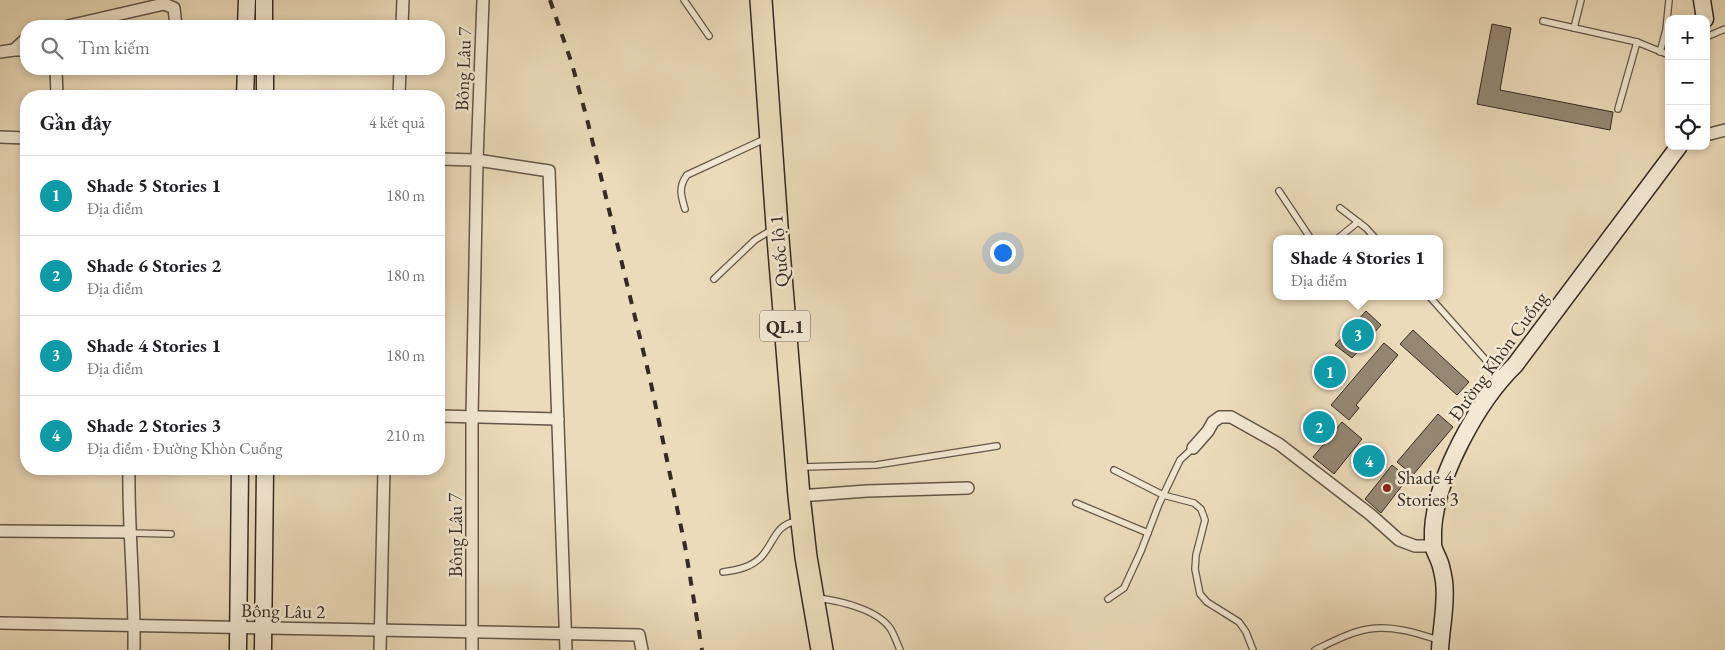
<!DOCTYPE html>
<html lang="vi">
<meta charset="utf-8">
<style>
:root{--surface:#fff;--page:#f6f6f6;--text:#202124;--muted:#757577;--line:#e0e0e0;--accent:#8f2418}
body{margin:0;font-family:"EB Garamond",serif;background:var(--page);color:var(--text)}
.controls{position:absolute;right:15px;top:15px;display:grid;overflow:hidden;border-radius:10px;box-shadow:0 2px 8px #0003}
.controls button{width:45px;height:45px;display:grid;place-items:center;padding:0;border:0;border-bottom:1px solid var(--line);background:var(--surface);color:var(--text);font:25px sans-serif}
.you{position:absolute;left:1002px;top:252px;width:18px;height:18px;margin:-12px;border:4px solid #fff;border-radius:50%;background:#1a73e8;box-shadow:0 0 0 8px #1a73e833}
.badge{display:grid;place-items:center;width:32px;height:32px;border-radius:50%;background:var(--accent);color:#fff;font-size:16px;font-weight:700}
.pin{position:absolute;translate:-50% -50%;border:2px solid #fff;box-shadow:0 1px 5px #0006}
.popup{position:absolute;left:1273px;top:235px;width:170px;height:65px;box-sizing:border-box;display:grid;place-content:center;border-radius:10px;background:var(--surface);filter:drop-shadow(0 1px 4px #0005);font-size:16px;white-space:nowrap;color:var(--muted)}
.popup b{font-size:19px;color:var(--text)}
.popup::after{content:'';position:absolute;left:50%;top:100%;margin-left:-10px;border:10px solid transparent;border-top-color:var(--surface)}
.list{margin:0;padding:0;list-style:none}
h2{display:flex;justify-content:space-between;align-items:center;height:65px;margin:0;padding:0 20px;font-size:21px}
h2 small{font-size:16px;font-weight:400;color:var(--muted)}
.list li{display:grid;grid-template-columns:32px 1fr auto;gap:15px;align-items:center;box-sizing:border-box;height:80px;padding:0 20px;border-top:1px solid var(--line)}
.list b{display:block;font-size:19px;white-space:nowrap}
.list p{margin:0;font-size:16px;white-space:nowrap;color:var(--muted)}
.list em{font-size:16px;font-style:normal;color:var(--muted)}
.icon{flex:none;width:28px;height:28px;fill:none;stroke:currentColor;stroke-width:2;stroke-linecap:round;stroke-linejoin:round}
.map{position:relative;flex:none;width:1725px;height:650px;overflow:hidden}
.search{position:absolute;background:var(--surface);box-shadow:0 2px 8px #0003;left:20px;top:20px;width:425px;height:55px;display:flex;align-items:center;gap:12px;box-sizing:border-box;padding:0 18px;border-radius:20px;color:var(--muted);font-size:19px}
.panel{position:absolute;background:var(--surface);box-shadow:0 2px 8px #0003;left:20px;top:90px;width:425px;height:385px;border-radius:20px}
.map>svg:first-child{display:block}
.building{fill:#958772;stroke:#362b24}
.lines{fill:none;stroke-linecap:round;stroke-linejoin:round}
.lane-casing{stroke:#64574a;stroke-width:8}
.street-casing{stroke:#64574a;stroke-width:14}
.secondary-casing{stroke:#362b24;stroke-width:19}
.highway-casing{stroke:#362b24;stroke-width:24}
.lane{stroke:#f3e8d2;stroke-width:5.5}
.street{stroke:#f3e8d2;stroke-width:11}
.secondary{stroke:#f3e8d2;stroke-width:16}
.highway{stroke:#ecdbba;stroke-width:21}
.rail{stroke:#362b24;stroke-width:4;stroke-dasharray:9 9;stroke-linecap:butt}
.poi-dot{fill:#8f2418;stroke:#f3e8d2;stroke-width:2}
.labels{text-anchor:middle;dominant-baseline:central;stroke-width:5;stroke-linejoin:round;paint-order:stroke}
.shield{fill:#f3e8d2;stroke:#6f6458;stroke-width:1}
.shield-label{font-size:18px;font-weight:bold;fill:#362b24}
.street-label{font-size:19px;fill:#362b24;stroke:#f3e8d2}
.poi-label{font-size:19px;fill:#362b24;stroke:#f3e8d2;text-anchor:start}
</style>
<div class="map">
<svg width="1725" height="650" viewBox="0 0 1725 650">
<rect width="100%" height="100%" fill="#ecdbba"/>
<filter id="stains"><feTurbulence type="fractalNoise" baseFrequency=".004" numOctaves="4"/><feColorMatrix values="0 0 0 0 .2 0 0 0 0 .09 0 0 0 0 .02 0 0 0 .5 -.17"/></filter>
<radialGradient id="worn" r=".72"><stop offset=".6" stop-color="#630" stop-opacity="0"/><stop offset="1" stop-color="#630" stop-opacity=".3"/></radialGradient>
<g class="building">
<path d="M 1492,24 L 1511,28 L 1500,90 L 1613,112 L 1610,130 L 1477,104 Z"/>
<path d="M 1366,311 L 1381,325 L 1352,358 L 1335,345 Z"/>
<path d="M 1413,330 L 1469,382 L 1457,395 L 1400,344 Z"/>
<path d="M 1384,343 L 1398,355 L 1356,405 L 1359,408 L 1349,420 L 1331,405 Z"/>
<path d="M 1331,357 L 1345,368 L 1331,386 L 1316,375 Z"/>
<path d="M 1319,410 L 1335,425 L 1319,445 L 1302,430 Z"/>
<path d="M 1438,414 L 1453,427 L 1413,475 L 1397,462 Z"/>
<path d="M 1342,422 L 1362,439 L 1334,474 L 1313,457 Z"/>
<path d="M 1367,444 L 1386,460 L 1371,479 L 1351,463 Z"/>
<path d="M 1392,465 L 1408,478 L 1381,513 L 1365,499 Z"/>
</g>
<g class="lines">
<g class="lane-casing">
<g id="lane">
<path d="M 684,0 L 709,36"/>
<path d="M 1543,21 L 1637,42 L 1669,55"/>
<path d="M 1574,28 L 1581,0"/>
<path d="M 1706,37 L 1725,29"/>
<path d="M 1660,52 L 1666,30 L 1669,0"/>
<path d="M 1618,109 L 1637,42"/>
<path d="M 1279,191 L 1311,239"/>
<path d="M 1340,208 L 1366,228 L 1376,239"/>
<path d="M 685,209 C 681,196 678,187 687,175 L 767,138"/>
<path d="M 1337,239 L 1358,222"/>
<path d="M 714,279 L 755,240 L 773,229"/>
<path d="M 1429,296 L 1501,377"/>
<path d="M 802,467 L 876,465 L 997,446"/>
<path d="M 1114,470 L 1163,495 L 1194,503 L 1201,509 L 1205,520 L 1196,555 L 1195,569 L 1200,594 L 1207,602 L 1239,622 L 1246,632 L 1253,650"/>
<path d="M 1076,503 L 1148,533"/>
<path d="M 130,533 L 171,534"/>
<path d="M 723,572 C 738,570 752,567 762,556 C 775,541 775,525 797,521"/>
<path d="M 818,598 C 840,601 876,609 890,628 C 894,634 897,643 900,650"/>
<path d="M 1108,599 L 1124,588 L 1141,551 L 1159,504 L 1180,460 L 1193,448"/>
<path d="M 1315,650 C 1332,642 1350,632 1369,629 C 1391,625 1417,633 1438,640"/>
</g>
</g>
<g class="street-casing">
<g id="street">
<path d="M 68,26 L 164,4 L 174,8 L 176,26"/>
<path d="M 402,26 L 403,0"/>
<path d="M 14,50 L 26,39"/>
<path d="M 0,52 L 14,50 L 26,50"/>
<path d="M 56,69 L 57,96"/>
<path d="M 399,96 L 400,69"/>
<path d="M 1706,135 L 1725,130"/>
<path d="M 0,137 L 26,138"/>
<path d="M 439,159 L 477,160 L 549,171 L 566,650"/>
<path d="M 439,416 L 558,419"/>
<path d="M 1193,448 L 1208,431 L 1213,422 L 1220,417 L 1231,417 L 1279,444 L 1371,515 L 1399,540 L 1415,546 L 1433,546"/>
<path d="M 129,469 C 128,529 135,590 134,650"/>
<path d="M 799,496 L 867,491 L 968,488"/>
<path d="M 0,531 L 129,532"/>
<path d="M 0,623 L 639,635 L 642,650"/>
<path d="M 380,650 L 384,469"/>
<path d="M 472,650 L 472,417 L 477,160 L 483,0"/>
</g>
</g>
<g class="secondary-casing">
<g id="secondary">
<path d="M 264,0 L 264,26"/>
<path d="M 1702,0 L 1705,19"/>
<path d="M 246,26 L 247,0"/>
<path d="M 265,69 L 265,96"/>
<path d="M 245,96 L 246,69"/>
<path d="M 238,650 L 240,469"/>
<path d="M 263,650 L 265,469"/>
<path d="M 1440,650 C 1441,627 1447,604 1444,581 C 1443,575 1442,569 1440,563 C 1438,557 1434,551 1433,545 C 1433,540 1433,534 1433,530 C 1436,477 1478,401 1515,365 L 1679,146"/>
</g>
</g>
<g class="highway-casing">
<path id="highway" d="M 761,0 L 777,226 L 799,496 L 806,557 L 822,650"/>
</g>
<use href="#lane" class="lane"/>
<use href="#street" class="street"/>
<use href="#secondary" class="secondary"/>
<use href="#highway" class="highway"/>
<path class="rail" d="M 550,0 L 572,64 L 587,119 L 650,379 L 685,546 L 702,650"/>
</g>
<circle class="poi-dot" cx="1387" cy="488" r="5"/>
<g class="labels">
<rect class="shield" x="760" y="310.5" width="50" height="31" rx="4"/>
<g class="shield-label">
<text x="785" y="326">QL.1</text>
</g>
<g class="street-label">
<text transform="translate(463 69) rotate(-88)">Bông Lâu 7</text>
<text transform="translate(779 251) rotate(-95)">Quốc lộ 1</text>
<text transform="translate(1498 356) rotate(-54)">Đường Khòn Cuổng</text>
<text transform="translate(455 535) rotate(-90)">Bông Lâu 7</text>
<text transform="translate(283 611) rotate(1)">Bông Lâu 2</text>
</g>
<g class="poi-label">
<text x="1397" y="477">Shade 4<tspan x="1397" dy="22">Stories 3</tspan></text>
</g>
</g>
<rect width="100%" height="100%" filter="url(#stains)"/>
<rect width="100%" height="100%" fill="url(#worn)"/>
</svg>
<div class="controls">
<button>+</button>
<button>−</button>
<button><svg class="icon" aria-label="locate" viewBox="0 0 24 24"><circle cx="12" cy="12" r="6"/><path d="M12 2v4M12 18v4M2 12h4M18 12h4"/></svg></button>
</div>
<div class="you"></div>
<div class="pin badge" style="left:1330px;top:372px;background:#0f9aa8">1</div>
<div class="pin badge" style="left:1319px;top:427px;background:#0f9aa8">2</div>
<div class="pin badge" style="left:1358px;top:335px;background:#0f9aa8">3</div>
<div class="popup"><b>Shade 4 Stories 1</b>Địa điểm</div>
<div class="pin badge" style="left:1369px;top:461px;background:#0f9aa8">4</div>
<div class="search"><svg class="icon" aria-label="search" viewBox="0 0 24 24"><circle cx="10" cy="10" r="6"/><path d="M15 15l6 6"/></svg>Tìm kiếm</div>
<section class="panel">
<h2>Gần đây<small>4 kết quả</small></h2>
<ul class="list">
<li><span class="badge" style="background:#0f9aa8">1</span><div><b>Shade 5 Stories 1</b><p>Địa điểm</p></div><em>180 m</em></li>
<li><span class="badge" style="background:#0f9aa8">2</span><div><b>Shade 6 Stories 2</b><p>Địa điểm</p></div><em>180 m</em></li>
<li><span class="badge" style="background:#0f9aa8">3</span><div><b>Shade 4 Stories 1</b><p>Địa điểm</p></div><em>180 m</em></li>
<li><span class="badge" style="background:#0f9aa8">4</span><div><b>Shade 2 Stories 3</b><p>Địa điểm · Đường Khòn Cuổng</p></div><em>210 m</em></li>
</ul>
</section>
</div>
